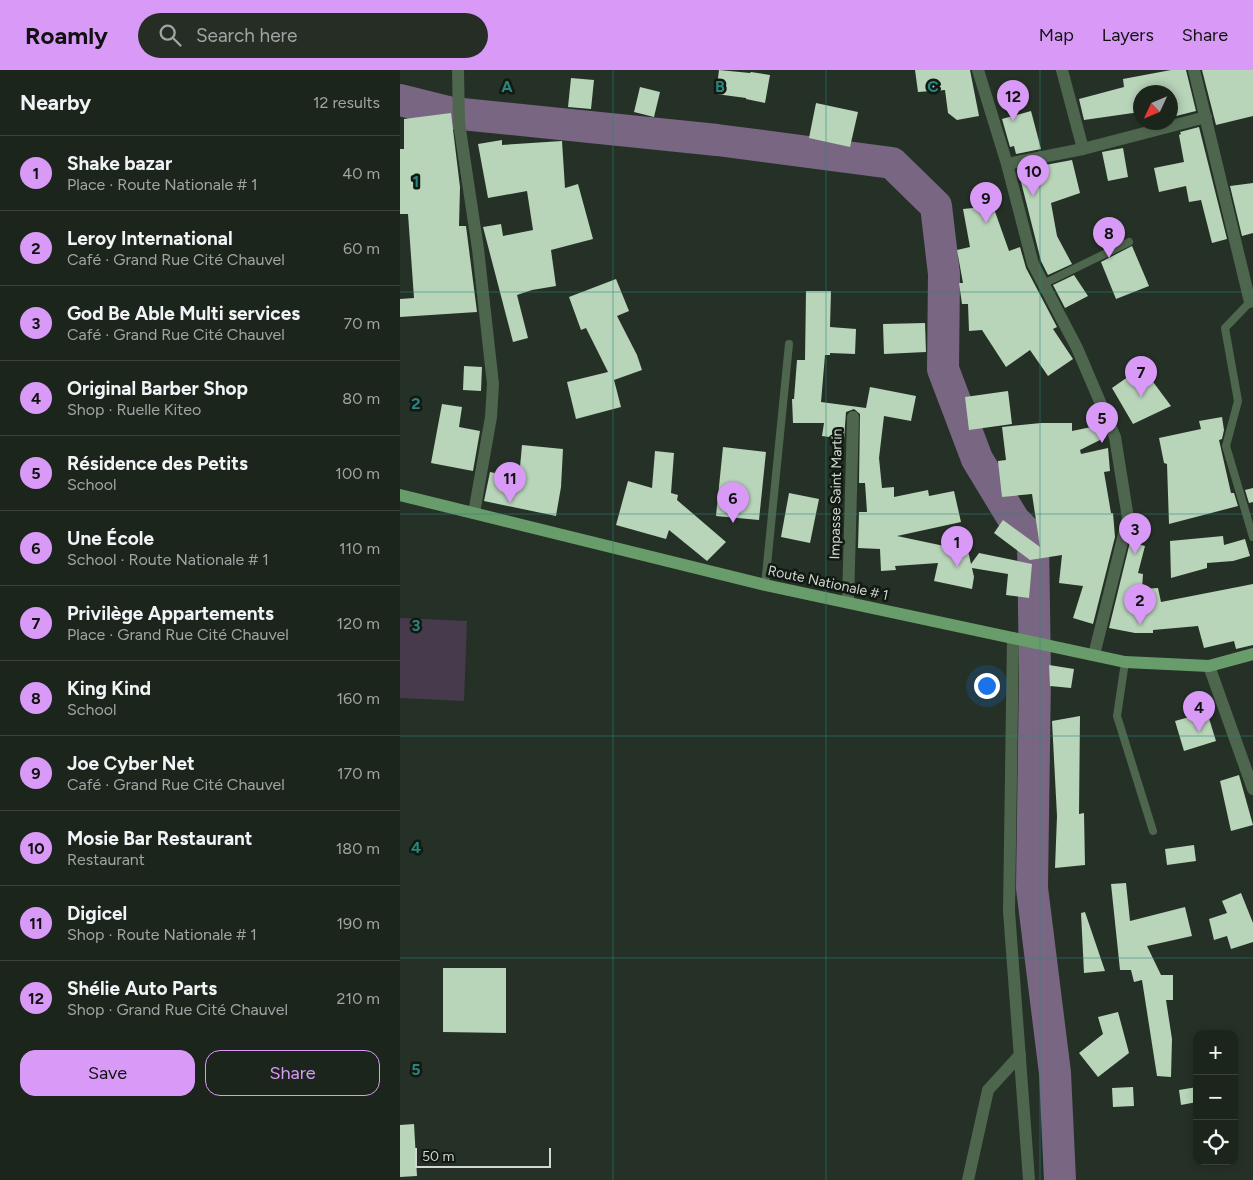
<!DOCTYPE html>
<meta charset="utf-8">
<style>
:root{--surface:#1c251c;--page:#252d25;--text:#f1f3f6;--muted:#a0a5a3;--line:#3a423b;--accent:#d99af7}
body{margin:0;font-family:Figtree,sans-serif;background:var(--page);color:var(--text)}
.controls{position:absolute;right:15px;bottom:15px;display:grid;overflow:hidden;border-radius:10px;box-shadow:0 2px 8px #0003}
.controls button{width:45px;height:45px;display:grid;place-items:center;padding:0;border:0;border-bottom:1px solid var(--line);background:var(--surface);color:var(--text);font:25px sans-serif}
.compass{position:absolute;left:733px;top:15px;width:45px;height:45px;border-radius:50%;background:var(--surface);box-shadow:0 2px 8px #0003;rotate:226deg}
.scale{position:absolute;left:15px;bottom:12px;width:136px;box-sizing:border-box;padding-left:5px;border:2px solid #d1d8d1;border-top:0;font-size:14px;line-height:18px;white-space:nowrap;color:#d1d8d1;-webkit-text-stroke:4px #121812;paint-order:stroke}
.you{position:absolute;left:586px;top:615px;width:18px;height:18px;margin:-12px;border:4px solid #fff;border-radius:50%;background:#1a73e8;box-shadow:0 0 0 8px #1a73e833}
.badge{display:grid;place-items:center;width:32px;height:32px;border-radius:50%;background:var(--accent);color:#111;font-size:16px;font-weight:700}
.pin{position:absolute;translate:-50% -41px;filter:drop-shadow(0 1px 2px #0008)}
.pin::after{content:'';position:absolute;top:26px;width:18px;height:15px;background:inherit;clip-path:polygon(0 0,100% 0,50% 100%)}
.list{margin:0;padding:0;list-style:none}
h2{display:flex;justify-content:space-between;align-items:center;height:65px;margin:0;padding:0 20px;font-size:21px}
h2 small{font-size:16px;font-weight:400;color:var(--muted)}
.list li{display:grid;grid-template-columns:32px 1fr auto;gap:15px;align-items:center;box-sizing:border-box;height:75px;padding:0 20px;border-top:1px solid var(--line)}
.list b{display:block;font-size:19px;white-space:nowrap}
.list p{margin:0;font-size:16px;white-space:nowrap;color:var(--muted)}
.list em{font-size:16px;font-style:normal;color:var(--muted)}
.actions{display:flex;gap:10px;padding:15px 20px}
.actions a{flex:1;padding:11px 0;border:1px solid var(--accent);border-radius:15px;text-align:center;font-size:18px;color:var(--accent)}
.actions .main{background:var(--accent);color:#111}
.icon{flex:none;width:28px;height:28px;fill:none;stroke:currentColor;stroke-width:2;stroke-linecap:round;stroke-linejoin:round}
.map{position:relative;flex:none;width:853px;height:1110px;overflow:hidden}
header{display:flex;align-items:center;gap:30px;box-sizing:border-box;height:70px;padding:0 25px;background:var(--accent);color:#111}
header strong{font-size:24px}
nav{display:flex;gap:28px;margin-inline-start:auto;font-size:18px}
.search{width:350px;height:45px;background:var(--page);display:flex;align-items:center;gap:12px;box-sizing:border-box;padding:0 18px;border-radius:28px;color:var(--muted);font-size:19px}
main{display:flex}
aside{flex:1;background:var(--surface)}
.map>svg:first-child{display:block}
.green{fill:#473a4d}
.lines{fill:none;stroke-linecap:round;stroke-linejoin:round}
.river{stroke:#796682;stroke-width:32}
.building{fill:#b8d4b9}
.service{stroke:#4d664d;stroke-width:8}
.minor{stroke:#4d664d;stroke-width:12}
.primary{stroke:#689c6a;stroke-width:12}
.grid{fill:none;stroke:#2c857d;stroke-width:1;stroke-opacity:0.55}
.labels{text-anchor:middle;dominant-baseline:central;stroke-width:5;stroke-linejoin:round;paint-order:stroke}
.street-label{font-size:14px;fill:#d1d8d1;stroke:#121812}
.grid-label{font-size:16px;text-anchor:middle;font-weight:bold;fill:#2c857d;stroke:#121812;stroke-width:5;stroke-linejoin:round;paint-order:stroke}
</style>
<header>
<strong>Roamly</strong>
<div class="search"><svg class="icon" aria-label="search" viewBox="0 0 24 24"><circle cx="10" cy="10" r="6"/><path d="M15 15l6 6"/></svg>Search here</div>
<nav><a>Map</a><a>Layers</a><a>Share</a></nav>
</header>
<main>
<aside>
<h2>Nearby<small>12 results</small></h2>
<ul class="list">
<li><span class="badge">1</span><div><b>Shake bazar</b><p>Place · Route Nationale # 1</p></div><em>40 m</em></li>
<li><span class="badge">2</span><div><b>Leroy International</b><p>Café · Grand Rue Cité Chauvel</p></div><em>60 m</em></li>
<li><span class="badge">3</span><div><b>God Be Able Multi services</b><p>Café · Grand Rue Cité Chauvel</p></div><em>70 m</em></li>
<li><span class="badge">4</span><div><b>Original Barber Shop</b><p>Shop · Ruelle Kiteo</p></div><em>80 m</em></li>
<li><span class="badge">5</span><div><b>Résidence des Petits</b><p>School</p></div><em>100 m</em></li>
<li><span class="badge">6</span><div><b>Une École</b><p>School · Route Nationale # 1</p></div><em>110 m</em></li>
<li><span class="badge">7</span><div><b>Privilège Appartements</b><p>Place · Grand Rue Cité Chauvel</p></div><em>120 m</em></li>
<li><span class="badge">8</span><div><b>King Kind</b><p>School</p></div><em>160 m</em></li>
<li><span class="badge">9</span><div><b>Joe Cyber Net</b><p>Café · Grand Rue Cité Chauvel</p></div><em>170 m</em></li>
<li><span class="badge">10</span><div><b>Mosie Bar Restaurant</b><p>Restaurant</p></div><em>180 m</em></li>
<li><span class="badge">11</span><div><b>Digicel</b><p>Shop · Route Nationale # 1</p></div><em>190 m</em></li>
<li><span class="badge">12</span><div><b>Shélie Auto Parts</b><p>Shop · Grand Rue Cité Chauvel</p></div><em>210 m</em></li>
</ul>
<div class="actions"><a class="main">Save</a><a>Share</a></div>
</aside>
<div class="map">
<svg width="853" height="1110" viewBox="0 0 853 1110">
<rect width="100%" height="100%" fill="#253126"/>
<path class="green" d="M 0,548 L 67,551 L 64,631 L 0,628 Z"/>
<g class="lines">
<path class="river" d="M 0,30 L 52,43 L 317,70 L 492,93 L 536,136 L 544,204 L 543,299 L 577,389 L 614,450 L 633,469 L 635,605 L 632,818 L 655,1003 L 660,1110"/>
</g>
<g class="building">
<path d="M 319,0 L 350,3 L 351,2 L 370,5 L 365,33 L 346,29 L 346,28 L 316,24 Z"/>
<path d="M 515,0 L 570,0 L 579,46 L 557,50 L 548,43 L 545,20 L 518,22 Z"/>
<path d="M 771,0 L 786,0 L 796,41 L 776,46 L 770,22 L 740,22 L 740,42 L 684,50 L 679,29 L 724,17 L 723,9 Z"/>
<path d="M 802,0 L 853,0 L 853,46 L 816,55 Z"/>
<path d="M 171,8 L 194,10 L 191,39 L 168,37 Z"/>
<path d="M 240,17 L 260,22 L 254,47 L 234,42 Z"/>
<path d="M 416,33 L 458,42 L 450,77 L 409,68 Z"/>
<path d="M 631,41 L 641,79 L 616,84 L 614,76 L 610,77 L 602,49 Z"/>
<path d="M 51,43 L 60,117 L 59,156 L 66,156 L 77,242 L 0,247 L 0,229 L 14,228 L 8,144 L 0,144 L 0,79 L 4,79 L 4,49 Z"/>
<path d="M 799,57 L 827,169 L 812,173 L 801,130 L 789,132 L 786,116 L 759,122 L 754,98 L 784,92 L 779,65 L 781,64 L 780,62 Z"/>
<path d="M 102,70 L 102,75 L 162,71 L 165,118 L 178,114 L 193,169 L 151,180 L 156,216 L 132,220 L 117,225 L 128,268 L 113,272 L 83,157 L 101,154 L 103,166 L 133,160 L 127,121 L 88,128 L 78,74 Z"/>
<path d="M 723,78 L 728,107 L 708,111 L 702,82 Z"/>
<path d="M 672,90 L 680,123 L 651,133 L 657,166 L 672,194 L 648,205 L 641,191 L 618,100 Z"/>
<path d="M 853,113 L 853,163 L 842,166 L 830,116 Z"/>
<path d="M 593,136 L 609,181 L 620,177 L 626,198 L 657,257 L 653,259 L 673,289 L 648,306 L 630,280 L 606,297 L 582,260 L 569,261 L 568,234 L 562,234 L 559,213 L 563,213 L 557,180 L 570,177 L 563,139 Z"/>
<path d="M 732,176 L 749,216 L 716,229 L 701,192 Z"/>
<path d="M 674,205 L 688,226 L 665,238 L 653,215 Z"/>
<path d="M 216,209 L 229,241 L 217,246 L 237,285 L 242,300 L 214,310 L 221,337 L 176,349 L 167,312 L 208,302 L 186,258 L 181,260 L 169,227 Z"/>
<path d="M 406,221 L 431,221 L 430,257 L 456,259 L 455,284 L 430,283 L 430,285 L 425,285 L 421,332 L 466,338 L 470,317 L 516,326 L 511,351 L 484,346 L 479,388 L 482,418 L 494,417 L 494,427 L 528,420 L 529,426 L 554,421 L 561,452 L 497,466 L 568,481 L 571,494 L 579,483 L 632,494 L 629,528 L 606,525 L 608,504 L 572,498 L 574,507 L 572,519 L 534,511 L 538,493 L 495,496 L 496,500 L 481,501 L 480,479 L 458,478 L 459,442 L 467,442 L 465,413 L 459,413 L 460,344 L 454,339 L 446,342 L 444,369 L 422,366 L 424,353 L 393,353 L 392,329 L 394,329 L 397,290 L 405,290 Z"/>
<path d="M 525,253 L 526,282 L 484,284 L 483,254 Z"/>
<path d="M 64,296 L 82,297 L 81,321 L 63,320 Z"/>
<path d="M 742,297 L 771,336 L 733,354 L 712,318 Z"/>
<path d="M 608,321 L 612,354 L 569,360 L 565,327 Z"/>
<path d="M 42,334 L 62,337 L 59,357 L 80,361 L 73,401 L 31,393 Z"/>
<path d="M 822,347 L 824,360 L 822,369 L 819,370 L 831,423 L 834,423 L 838,436 L 769,454 L 767,394 L 764,393 L 759,368 L 801,359 L 799,351 Z"/>
<path d="M 641,353 L 672,353 L 672,361 L 701,355 L 706,367 L 680,380 L 681,384 L 708,378 L 710,401 L 704,402 L 711,443 L 713,443 L 715,467 L 693,554 L 673,548 L 683,516 L 659,513 L 662,485 L 630,490 L 594,463 L 603,450 L 640,477 L 632,424 L 602,427 L 598,391 L 606,390 L 602,357 Z"/>
<path d="M 122,375 L 163,379 L 161,417 L 156,446 L 84,431 L 90,402 L 119,408 Z"/>
<path d="M 323,377 L 366,382 L 359,450 L 316,446 Z"/>
<path d="M 255,381 L 274,383 L 271,423 L 278,425 L 277,430 L 326,472 L 307,491 L 269,460 L 266,469 L 216,455 L 228,411 L 252,418 Z"/>
<path d="M 853,418 L 853,432 L 849,433 L 845,420 Z"/>
<path d="M 389,423 L 419,429 L 410,473 L 381,467 Z"/>
<path d="M 823,466 L 824,475 L 845,469 L 850,486 L 833,491 L 807,493 L 807,498 L 771,508 L 770,471 Z"/>
<path d="M 730,472 L 745,476 L 738,503 L 743,504 L 742,519 L 758,518 L 761,532 L 853,514 L 853,575 L 836,579 L 834,571 L 804,578 L 798,556 L 753,560 L 753,563 L 735,563 L 709,558 Z"/>
<path d="M 649,595 L 674,599 L 671,618 L 650,616 Z"/>
<path d="M 807,642 L 816,671 L 784,681 L 775,651 Z"/>
<path d="M 680,646 L 679,744 L 684,743 L 685,795 L 655,798 L 657,746 L 652,651 Z"/>
<path d="M 839,705 L 853,755 L 831,761 L 820,711 Z"/>
<path d="M 794,775 L 796,791 L 767,795 L 765,779 Z"/>
<path d="M 726,813 L 730,851 L 785,837 L 792,866 L 747,876 L 761,905 L 773,905 L 773,930 L 766,930 L 772,969 L 771,1007 L 757,1006 L 742,910 L 734,912 L 731,900 L 720,900 L 711,814 Z"/>
<path d="M 841,823 L 853,853 L 853,872 L 831,879 L 827,866 L 814,870 L 809,849 L 827,843 L 822,831 Z"/>
<path d="M 685,842 L 705,901 L 684,903 L 681,843 Z"/>
<path d="M 43,898 L 106,898 L 106,963 L 43,962 Z"/>
<path d="M 718,942 L 729,983 L 698,1007 L 679,983 L 703,964 L 698,947 Z"/>
<path d="M 733,1017 L 734,1036 L 713,1037 L 712,1018 Z"/>
<path d="M 797,1017 L 797,1032 L 781,1035 L 779,1020 Z"/>
<path d="M 14,1054 L 17,1106 L 0,1107 L 0,1055 Z"/>
</g>
<g class="lines">
<g class="service">
<path d="M 643,214 L 729,172"/>
<path d="M 853,231 L 850,232 L 825,258 L 838,331 L 826,376 L 853,467"/>
<path d="M 365,515 L 389,274"/>
<path d="M 725,592 L 717,646 L 753,761"/>
</g>
<g class="minor">
<path d="M 58,0 L 59,53 L 78,179 L 93,314 L 91,347 L 74,443"/>
<path d="M 578,0 L 607,94 L 633,194 L 677,278 L 715,367 L 728,448 L 694,585"/>
<path d="M 662,0 L 683,79"/>
<path d="M 794,0 L 850,232"/>
<path d="M 607,94 L 683,79 L 806,47"/>
<path d="M 448,532 L 453,347"/>
<path d="M 613,568 L 609,841 L 629,1110"/>
<path d="M 809,596 L 853,719"/>
<path d="M 568,1110 L 588,1020 L 620,985"/>
</g>
<path class="primary" d="M 0,425 L 365,515 L 725,592 L 809,596 L 853,584"/>
</g>
<path class="grid" d="M 213,0 L 213,1110M 426,0 L 426,1110M 640,0 L 640,1110M 0,222 L 853,222M 0,444 L 853,444M 0,666 L 853,666M 0,888 L 853,888"/>
<g class="labels">
<g class="street-label">
<text transform="translate(436 424) rotate(-89)">Impasse Saint Martin</text>
<text transform="translate(428 513) rotate(12)">Route Nationale # 1</text>
</g>
</g>
<g class="grid-label">
<text x="107" y="22">A</text>
<text x="320" y="22">B</text>
<text x="533" y="22">C</text>
<text x="16" y="117">1</text>
<text x="16" y="339">2</text>
<text x="16" y="561">3</text>
<text x="16" y="783">4</text>
<text x="16" y="1005">5</text>
</g>
</svg>
<div class="controls">
<button>+</button>
<button>−</button>
<button><svg class="icon" aria-label="locate" viewBox="0 0 24 24"><circle cx="12" cy="12" r="6"/><path d="M12 2v4M12 18v4M2 12h4M18 12h4"/></svg></button>
</div>
<svg class="compass" viewBox="-18 -18 36 36"><path d="M0-13l5 13h-10z" fill="#e53935"/><path d="M0 13l5-13h-10z" fill="#a0a5a3"/></svg>
<div class="scale">50 m</div>
<div class="you"></div>
<div class="pin badge" style="left:557px;top:497px">1</div>
<div class="pin badge" style="left:740px;top:555px">2</div>
<div class="pin badge" style="left:735px;top:484px">3</div>
<div class="pin badge" style="left:799px;top:662px">4</div>
<div class="pin badge" style="left:702px;top:373px">5</div>
<div class="pin badge" style="left:333px;top:453px">6</div>
<div class="pin badge" style="left:741px;top:327px">7</div>
<div class="pin badge" style="left:709px;top:188px">8</div>
<div class="pin badge" style="left:586px;top:153px">9</div>
<div class="pin badge" style="left:633px;top:126px">10</div>
<div class="pin badge" style="left:110px;top:433px">11</div>
<div class="pin badge" style="left:613px;top:51px">12</div>
</div>
</main>
